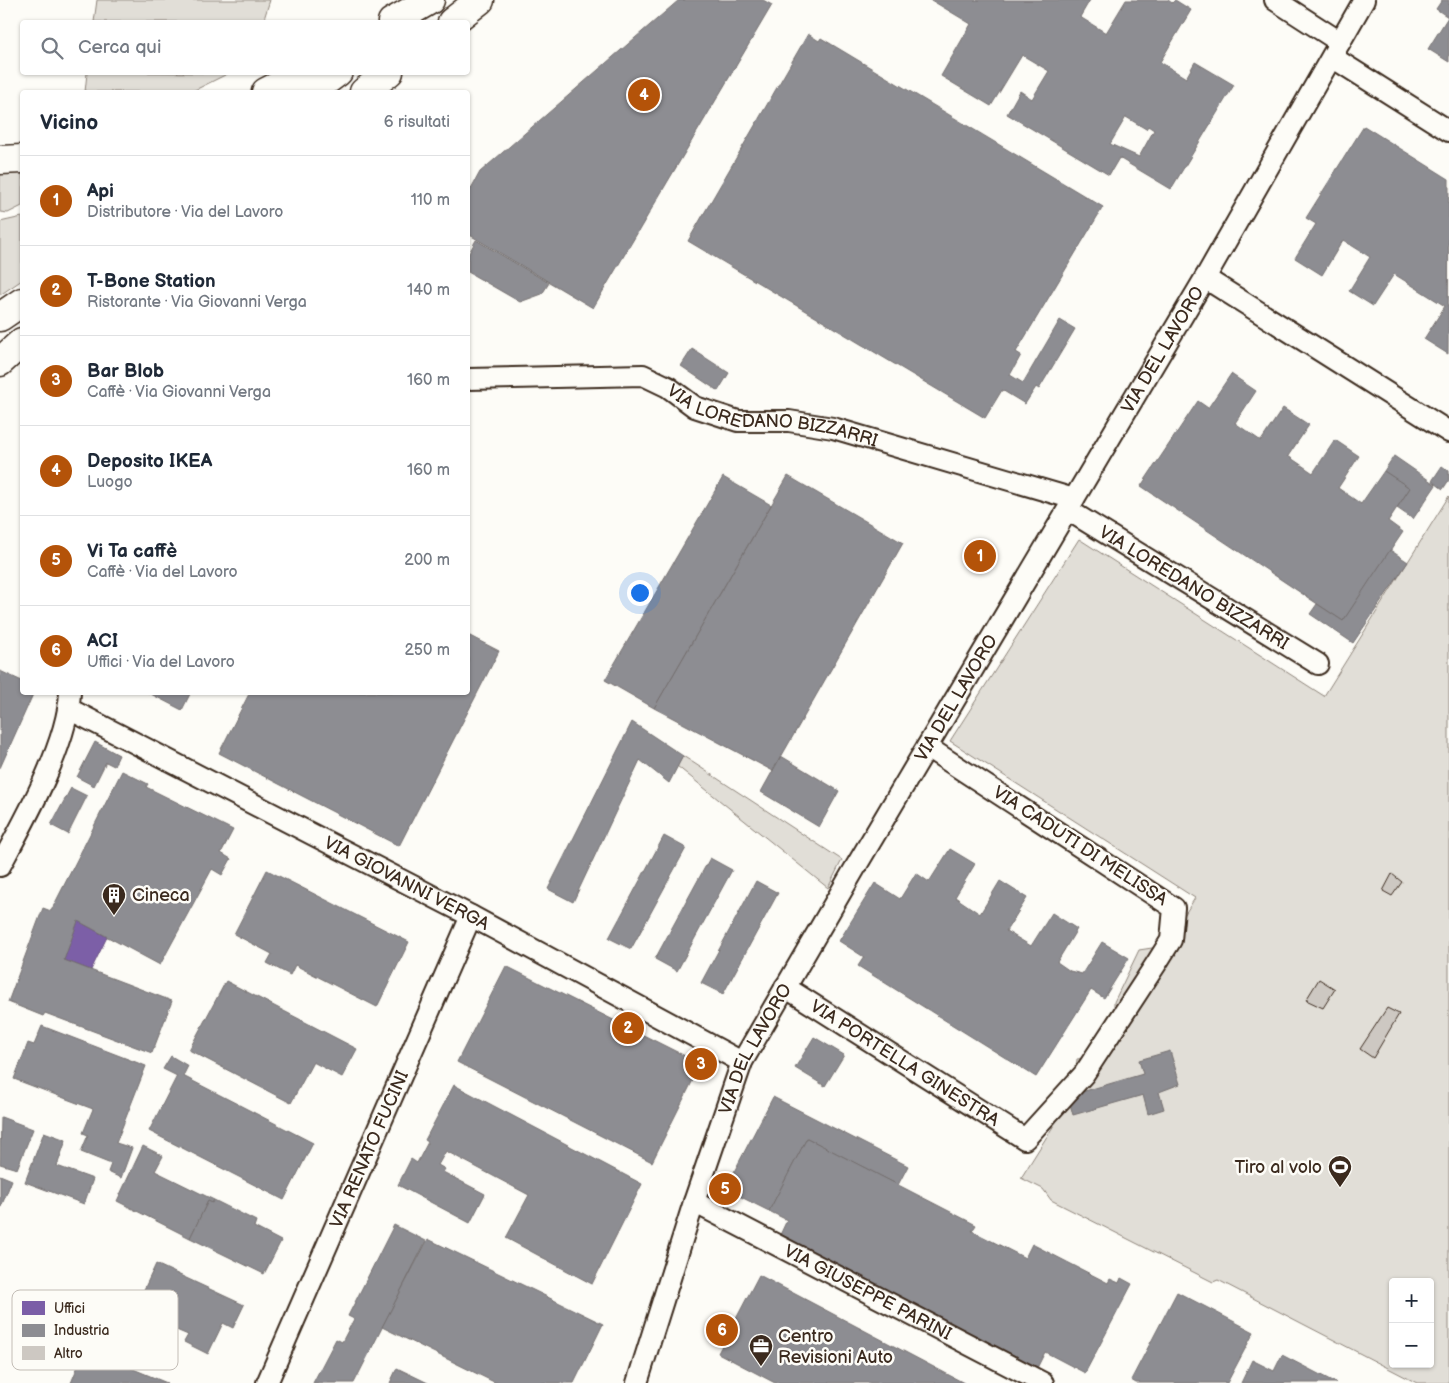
<!DOCTYPE html>
<html lang="it">
<meta charset="utf-8">
<style>
:root{--surface:#fff;--page:#f6f6f7;--text:#1f2937;--muted:#747a83;--line:#e0e1e3;--accent:#b45309}
body{margin:0;font-family:"Balsamiq Sans",sans-serif;background:var(--page);color:var(--text)}
.controls{position:absolute;right:15px;bottom:15px;display:grid;overflow:hidden;border-radius:5px;box-shadow:0 1px 4px #0004}
.controls button{width:45px;height:45px;display:grid;place-items:center;padding:0;border:0;border-bottom:1px solid var(--line);background:var(--surface);color:var(--text);font:25px sans-serif}
.you{position:absolute;left:639px;top:592px;width:18px;height:18px;margin:-12px;border:4px solid #fff;border-radius:50%;background:#1a73e8;box-shadow:0 0 0 8px #1a73e833}
.badge{display:grid;place-items:center;width:32px;height:32px;border-radius:50%;background:var(--accent);color:#fff;font-size:16px;font-weight:700}
.pin{position:absolute;translate:-50% -50%;border:2px solid #fff;box-shadow:0 1px 5px #0006}
.list{margin:0;padding:0;list-style:none}
h2{display:flex;justify-content:space-between;align-items:center;height:65px;margin:0;padding:0 20px;font-size:21px}
h2 small{font-size:16px;font-weight:400;color:var(--muted)}
.list li{display:grid;grid-template-columns:32px 1fr auto;gap:15px;align-items:center;box-sizing:border-box;height:90px;padding:0 20px;border-top:1px solid var(--line)}
.list b{display:block;font-size:19px;white-space:nowrap}
.list p{margin:0;font-size:16px;white-space:nowrap;color:var(--muted)}
.list em{font-size:16px;font-style:normal;color:var(--muted)}
.icon{flex:none;width:28px;height:28px;fill:none;stroke:currentColor;stroke-width:2;stroke-linecap:round;stroke-linejoin:round}
.map{position:relative;flex:none;width:1449px;height:1383px;overflow:hidden}
.search{position:absolute;background:var(--surface);box-shadow:0 1px 4px #0004;left:20px;top:20px;width:450px;height:55px;display:flex;align-items:center;gap:12px;box-sizing:border-box;padding:0 18px;border-radius:5px;color:var(--muted);font-size:19px}
.panel{position:absolute;background:var(--surface);box-shadow:0 1px 4px #0004;left:20px;top:90px;width:450px;height:605px;border-radius:5px}
.map>svg:first-child{display:block}
.green{fill:#e1ded7;stroke:#8e847a;fill-rule:evenodd}
.offices{fill:#7b5ea7;stroke:#684e7e}
.industry{fill:#8d8d92;stroke:#746f6f;fill-rule:evenodd}
.building{fill:#cdc8c2;stroke:#3b2a1e}
.lines{fill:none;stroke-linecap:round;stroke-linejoin:round}
.minor-casing{stroke:#3b2a1e;stroke-width:24}
.highway-casing{stroke:#3b2a1e;stroke-width:31}
.minor{stroke:#fdfcf7;stroke-width:20}
.highway{stroke:#fdfcf7;stroke-width:28}
.labels{text-anchor:middle;dominant-baseline:central;stroke-width:5;stroke-linejoin:round;paint-order:stroke}
.street-label{font-size:18px;fill:#3b2a1e;stroke:#fdfcf7}
.poi-label{font-size:18px;fill:#3b2a1e;stroke:#fdfcf7;text-anchor:start}
.key{fill:#fdfcf7;stroke:#c3bdb6;stroke-width:1}
.key-label{font-size:14px;fill:#3b2a1e}
</style>
<div class="map">
<svg width="1449" height="1383" viewBox="0 0 1449 1383">
<rect width="100%" height="100%" fill="#fdfcf7"/>
<filter id="ink" filterUnits="userSpaceOnUse"><feTurbulence type="fractalNoise" baseFrequency=".02" numOctaves="2"/><feDisplacementMap in="SourceGraphic" scale="10" xChannelSelector="R" yChannelSelector="G"/><feConvolveMatrix kernelMatrix="1 2 1 2 8 2 1 2 1" color-interpolation-filters="sRGB"/></filter>
<g filter="url(#ink)">
<g class="green">
<path d="M 97,0 L 270,0 L 263,22 L 94,22 Z"/>
<path d="M 87,73 L 87,72 L 229,73 L 191,92 L 85,92 Z"/>
<path d="M 22,169 L 22,206 L 8,213 L 0,212 L 0,170 Z"/>
<path d="M 22,217 L 22,280 L 0,295 L 0,222 Z"/>
<path d="M 1449,496 L 1449,1383 L 1417,1383 L 1218,1280 L 1213,1282 L 1051,1200 L 1043,1189 L 1021,1178 L 1074,1093 L 1077,1059 L 1096,1057 L 1114,1028 L 1114,1002 L 1139,950 L 1165,946 L 1195,898 L 950,741 L 1079,539 L 1324,696 ZM 1393,1282 L 1430,1282 L 1430,1364 L 1393,1364 Z"/>
<path d="M 683,756 L 842,860 L 828,888 L 677,766 Z"/>
</g>
<path class="offices" d="M 78,921 L 107,937 L 91,970 L 64,960 Z"/>
<g class="industry">
<path d="M 679,0 L 763,0 L 772,5 L 593,308 L 468,234 L 468,194 L 480,172 Z"/>
<path d="M 931,0 L 1090,0 L 1080,17 L 1106,33 L 1126,0 L 1168,0 L 1172,3 L 1175,0 L 1191,10 L 1160,62 L 1186,78 L 1195,62 L 1234,85 L 1171,189 L 1119,158 L 1109,175 L 1007,114 L 1020,91 L 1032,99 L 1049,71 L 1022,55 L 991,106 L 941,76 L 971,24 ZM 1126,117 L 1146,129 L 1148,126 L 1154,130 L 1139,157 L 1110,144 Z"/>
<path d="M 1442,0 L 1449,0 L 1449,62 L 1428,49 L 1448,17 L 1436,9 Z"/>
<path d="M 808,34 L 819,41 L 821,38 L 1103,207 L 1016,352 L 1021,355 L 1010,375 L 1023,383 L 1060,320 L 1075,329 L 1039,389 L 1036,387 L 1025,404 L 1002,390 L 985,418 L 688,241 Z"/>
<path d="M 1364,126 L 1449,179 L 1448,354 L 1424,339 L 1445,306 L 1394,274 L 1373,306 L 1349,291 L 1370,257 L 1343,240 L 1322,275 L 1295,258 L 1316,224 L 1306,218 Z"/>
<path d="M 476,240 L 549,283 L 542,294 L 520,302 L 468,272 L 468,255 Z"/>
<path d="M 692,349 L 729,373 L 718,391 L 681,366 Z"/>
<path d="M 1231,374 L 1256,391 L 1235,423 L 1261,441 L 1283,408 L 1309,425 L 1288,456 L 1313,473 L 1335,440 L 1359,456 L 1338,488 L 1361,504 L 1384,471 L 1410,488 L 1388,521 L 1403,532 L 1343,621 L 1141,486 L 1198,401 L 1208,408 Z"/>
<path d="M 1394,456 L 1436,485 L 1413,519 L 1397,508 L 1410,488 L 1384,471 Z"/>
<path d="M 1442,466 L 1449,471 L 1449,480 L 1443,489 L 1432,481 Z"/>
<path d="M 788,476 L 903,543 L 773,771 L 654,708 Z"/>
<path d="M 723,477 L 771,505 L 654,708 L 605,680 Z"/>
<path d="M 1390,550 L 1408,562 L 1353,643 L 1310,614 L 1317,604 L 1343,621 Z"/>
<path d="M 468,635 L 499,651 L 399,846 L 219,753 L 250,692 L 468,692 Z"/>
<path d="M 0,671 L 22,681 L 22,692 L 34,692 L 0,768 Z"/>
<path d="M 147,692 L 191,692 L 182,710 Z"/>
<path d="M 632,722 L 683,756 L 669,783 L 640,760 L 573,902 L 548,889 Z"/>
<path d="M 95,742 L 119,755 L 114,766 L 106,762 L 94,786 L 77,777 Z"/>
<path d="M 781,756 L 839,791 L 819,827 L 761,792 Z"/>
<path d="M 122,771 L 148,784 L 146,787 L 233,830 L 221,853 L 231,859 L 222,875 L 212,869 L 160,965 L 78,921 L 64,960 L 172,1001 L 152,1053 L 45,1013 L 43,1016 L 8,1002 L 43,908 L 51,911 Z"/>
<path d="M 71,788 L 87,796 L 68,834 L 51,825 Z"/>
<path d="M 664,836 L 686,848 L 631,949 L 609,938 Z"/>
<path d="M 950,849 L 975,864 L 955,897 L 980,914 L 1000,881 L 1027,898 L 1006,931 L 1031,946 L 1052,913 L 1077,929 L 1057,962 L 1070,971 L 1082,974 L 1102,942 L 1129,958 L 1104,998 L 1091,990 L 1036,1077 L 858,966 L 864,957 L 839,941 L 875,883 L 900,899 L 916,873 L 929,882 Z"/>
<path d="M 710,858 L 732,870 L 677,971 L 655,959 Z"/>
<path d="M 267,870 L 409,942 L 377,1007 L 295,965 L 290,975 L 267,963 L 272,954 L 234,934 Z"/>
<path d="M 756,881 L 778,893 L 723,994 L 701,983 Z"/>
<path d="M 506,966 L 701,1064 L 652,1162 L 457,1062 Z"/>
<path d="M 226,981 L 357,1049 L 342,1077 L 313,1062 L 291,1103 L 189,1050 Z"/>
<path d="M 42,1026 L 146,1066 L 116,1143 L 132,1148 L 121,1178 L 108,1172 L 111,1164 L 81,1152 L 88,1135 L 83,1133 L 93,1109 L 14,1079 L 28,1043 L 34,1045 Z"/>
<path d="M 814,1037 L 844,1055 L 825,1086 L 795,1068 Z"/>
<path d="M 1170,1051 L 1180,1084 L 1159,1092 L 1164,1109 L 1148,1114 L 1143,1095 L 1073,1115 L 1068,1096 L 1143,1074 L 1139,1060 Z"/>
<path d="M 171,1056 L 188,1066 L 183,1076 L 313,1143 L 284,1200 L 149,1131 L 177,1076 L 163,1069 Z"/>
<path d="M 454,1085 L 642,1184 L 592,1284 L 506,1238 L 529,1195 L 446,1151 L 438,1165 L 445,1169 L 443,1172 L 485,1194 L 470,1223 L 398,1185 L 411,1159 L 417,1163 L 428,1142 L 425,1140 Z"/>
<path d="M 773,1097 L 908,1166 L 898,1185 L 807,1138 L 769,1211 L 725,1189 Z"/>
<path d="M 1,1117 L 33,1129 L 17,1169 L 0,1164 Z"/>
<path d="M 44,1132 L 66,1140 L 57,1166 L 93,1179 L 84,1204 L 25,1182 Z"/>
<path d="M 807,1138 L 976,1225 L 972,1231 L 1025,1258 L 1032,1244 L 1108,1283 L 1110,1279 L 1119,1283 L 1121,1278 L 1132,1284 L 1085,1373 L 1045,1352 L 1037,1368 L 780,1235 L 787,1220 L 769,1211 Z"/>
<path d="M 143,1146 L 163,1156 L 155,1171 L 214,1200 L 212,1203 L 208,1201 L 190,1238 L 117,1201 Z"/>
<path d="M 0,1175 L 12,1180 L 1,1207 L 0,1207 Z"/>
<path d="M 214,1200 L 256,1221 L 254,1227 L 281,1241 L 264,1274 L 190,1238 L 208,1201 L 212,1203 Z"/>
<path d="M 394,1225 L 426,1241 L 354,1383 L 313,1383 L 336,1339 L 342,1342 L 354,1319 L 348,1316 Z"/>
<path d="M 428,1239 L 603,1324 L 574,1383 L 496,1383 L 382,1327 Z"/>
<path d="M 156,1264 L 244,1305 L 233,1328 L 223,1323 L 208,1354 L 184,1342 L 188,1335 L 174,1329 L 170,1337 L 132,1315 Z"/>
<path d="M 759,1275 L 964,1383 L 775,1383 L 718,1353 Z"/>
<path d="M 1177,1292 L 1254,1332 L 1227,1383 L 1136,1383 L 1131,1380 Z"/>
<path d="M 85,1349 L 167,1383 L 71,1383 Z"/>
<path d="M 1282,1355 L 1336,1383 L 1241,1383 L 1252,1360 L 1274,1371 Z"/>
<path d="M 397,1368 L 428,1383 L 390,1383 Z"/>
</g>
<g class="building">
<path d="M 1392,874 L 1402,882 L 1392,896 L 1383,891 Z"/>
<path d="M 1319,979 L 1335,989 L 1323,1008 L 1306,1000 Z"/>
<path d="M 1387,1008 L 1399,1014 L 1373,1058 L 1360,1049 Z"/>
</g>
<g class="lines">
<g class="minor-casing">
<g id="minor">
<path d="M 1275,0 L 1340,42"/>
<path d="M 1332,57 L 1449,131"/>
<path d="M 1205,278 L 1449,432"/>
<path id="s1" d="M 468,379 L 643,375 L 668,387 L 695,407 L 738,421 L 789,421 L 833,428 L 1074,499"/>
<path id="s2" d="M 1068,510 L 1318,664"/>
<path id="s3" d="M 69,709 L 471,916 L 742,1062"/>
<path d="M 0,866 C 25,820 68,744 70,692"/>
<path id="s4" d="M 785,987 L 1025,1139 L 1084,1074 L 1156,964 L 1171,940 L 1174,908 L 927,747"/>
<path id="s5" d="M 694,1202 L 1043,1383"/>
<path id="s6" d="M 267,1383 L 471,916"/>
<path id="s7" d="M 637,1383 L 694,1202 L 742,1062 L 855,868 L 1205,278 L 1364,0"/>
</g>
</g>
<g class="highway-casing">
<g id="highway">
<path d="M 392,22 L 430,0"/>
<path d="M 452,22 L 480,0"/>
<path d="M 266,92 L 305,72"/>
<path d="M 311,92 L 338,72"/>
<path d="M 364,92 L 389,72"/>
<path d="M 0,160 L 22,159"/>
<path d="M 0,317 L 22,302"/>
<path d="M 0,362 L 22,342"/>
</g>
</g>
<use href="#minor" class="minor"/>
<use href="#highway" class="highway"/>
</g>
</g>
<defs>
<g id="building-pin" transform="scale(1.25)"><path d="M0 17L-7.5 6A9.5 9.5 0 1 1 7.5 6Z" fill="#3b2a1e" stroke="#fdfcf7"/><path d="M-4-6H4V6H1V3H-1V6H-4ZM-2.5-4.3h1.7v1.8h-1.7ZM.8-4.3h1.7v1.8H.8ZM-2.5-1h1.7V.8h-1.7ZM.8-1h1.7V.8H.8Z" fill="#fff"/></g>
<g id="stadium-pin" transform="scale(1.25)"><path d="M0 17L-7.5 6A9.5 9.5 0 1 1 7.5 6Z" fill="#3b2a1e" stroke="#fdfcf7"/><path d="M0-5a6.5 5 0 1 0 0 10a6.5 5 0 1 0 0-10ZM-3.5-1.8h7v3.6h-7Z" fill="#fff"/></g>
<g id="office-pin" transform="scale(1.25)"><path d="M0 17L-7.5 6A9.5 9.5 0 1 1 7.5 6Z" fill="#3b2a1e" stroke="#fdfcf7"/><path d="M-6-3h4V-5.5h4V-3h4V5H-6ZM-1-4.5V-3h2v-1.5ZM-6 0V1H6V0Z" fill="#fff"/></g>
</defs>
<g fill-rule="evenodd">
<use href="#building-pin" x="114" y="895"/>
<use href="#stadium-pin" x="1340" y="1167"/>
<use href="#office-pin" x="761" y="1346"/>
</g>
<g class="labels">
<g class="street-label">
<text stroke="none"><textPath href="#s7" startOffset="1165">VIA DEL LAVORO</textPath></text>
<text stroke="none"><textPath href="#s1" startOffset="314">VIA LOREDANO BIZZARRI</textPath></text>
<text stroke="none"><textPath href="#s2" startOffset="148">VIA LOREDANO BIZZARRI</textPath></text>
<text stroke="none"><textPath href="#s7" startOffset="760">VIA DEL LAVORO</textPath></text>
<text transform="translate(1080 846) rotate(33)">VIA CADUTI DI MELISSA</text>
<text stroke="none"><textPath href="#s3" startOffset="380">VIA GIOVANNI VERGA</textPath></text>
<text stroke="none"><textPath href="#s7" startOffset="355">VIA DEL LAVORO</textPath></text>
<text stroke="none"><textPath href="#s4" startOffset="142">VIA PORTELLA GINESTRA</textPath></text>
<text stroke="none"><textPath href="#s6" startOffset="255">VIA RENATO FUCINI</textPath></text>
<text stroke="none"><textPath href="#s5" startOffset="196">VIA GIUSEPPE PARINI</textPath></text>
</g>
<g class="poi-label">
<text x="132" y="895">Cineca</text>
<text x="1322" y="1167" text-anchor="end">Tiro al volo</text>
<text x="778" y="1336">Centro<tspan x="778" dy="21">Revisioni Auto</tspan></text>
</g>
</g>
<rect x="12" y="1290" width="166" height="80" rx="8" class="key"/>
<rect x="22" y="1301" width="23" height="14" fill="#7b5ea7"/>
<rect x="22" y="1324" width="23" height="13" fill="#8d8d92"/>
<rect x="22" y="1346" width="23" height="14" fill="#cdc8c2"/>
<g class="key-label">
<text x="54" y="1313">Uffici</text>
<text x="54" y="1335">Industria</text>
<text x="54" y="1358">Altro</text>
</g>
</svg>
<div class="controls">
<button>+</button>
<button>−</button>
</div>
<div class="you"></div>
<div class="pin badge" style="left:980px;top:556px">1</div>
<div class="pin badge" style="left:628px;top:1028px">2</div>
<div class="pin badge" style="left:701px;top:1064px">3</div>
<div class="pin badge" style="left:644px;top:95px">4</div>
<div class="pin badge" style="left:725px;top:1189px">5</div>
<div class="pin badge" style="left:722px;top:1330px">6</div>
<div class="search"><svg class="icon" aria-label="search" viewBox="0 0 24 24"><circle cx="10" cy="10" r="6"/><path d="M15 15l6 6"/></svg>Cerca qui</div>
<section class="panel">
<h2>Vicino<small>6 risultati</small></h2>
<ul class="list">
<li><span class="badge">1</span><div><b>Api</b><p>Distributore · Via del Lavoro</p></div><em>110 m</em></li>
<li><span class="badge">2</span><div><b>T-Bone Station</b><p>Ristorante · Via Giovanni Verga</p></div><em>140 m</em></li>
<li><span class="badge">3</span><div><b>Bar Blob</b><p>Caffè · Via Giovanni Verga</p></div><em>160 m</em></li>
<li><span class="badge">4</span><div><b>Deposito IKEA</b><p>Luogo</p></div><em>160 m</em></li>
<li><span class="badge">5</span><div><b>Vi Ta caffè</b><p>Caffè · Via del Lavoro</p></div><em>200 m</em></li>
<li><span class="badge">6</span><div><b>ACI</b><p>Uffici · Via del Lavoro</p></div><em>250 m</em></li>
</ul>
</section>
</div>
